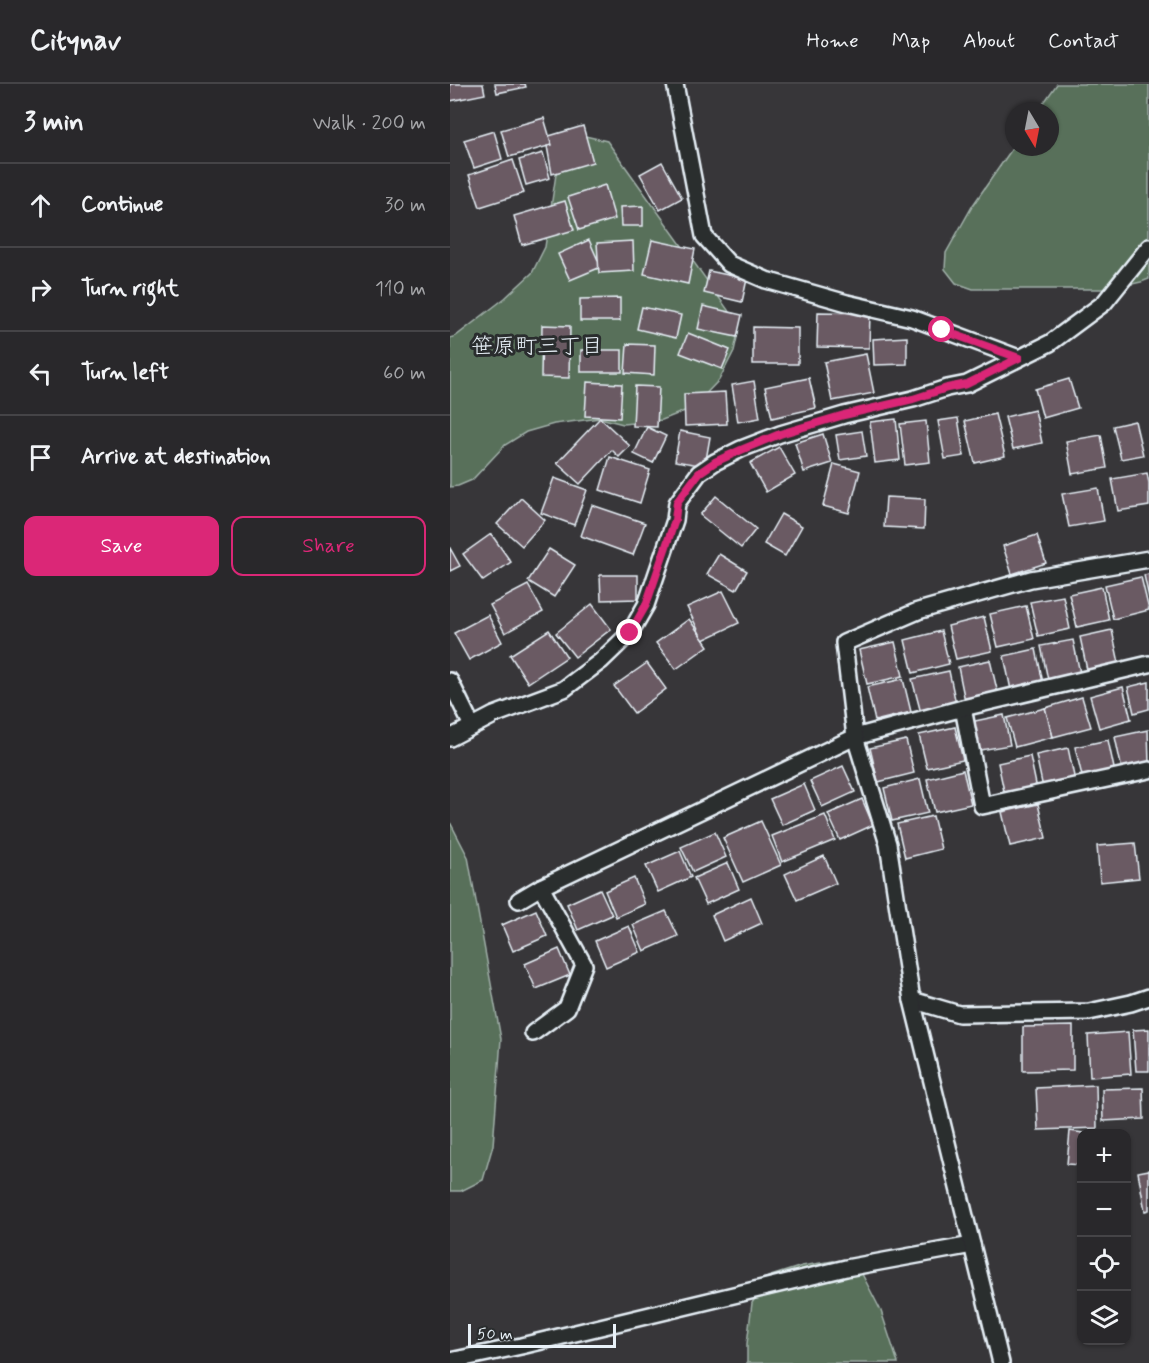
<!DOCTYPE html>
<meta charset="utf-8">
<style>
:root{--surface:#29282b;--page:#313033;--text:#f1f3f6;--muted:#a5a6a9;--line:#454447;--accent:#db2777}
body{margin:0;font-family:Mynerve,"Klee One",sans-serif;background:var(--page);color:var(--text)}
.controls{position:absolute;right:18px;bottom:18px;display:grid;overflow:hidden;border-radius:12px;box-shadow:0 2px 4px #0004}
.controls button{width:54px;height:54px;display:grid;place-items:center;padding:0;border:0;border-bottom:2px solid var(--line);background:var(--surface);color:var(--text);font:30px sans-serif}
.compass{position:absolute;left:555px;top:18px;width:54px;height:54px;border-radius:50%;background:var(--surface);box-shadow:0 2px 4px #0004;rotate:170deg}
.scale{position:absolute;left:18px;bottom:15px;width:148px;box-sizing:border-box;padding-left:6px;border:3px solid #e8f1f8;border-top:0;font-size:16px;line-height:21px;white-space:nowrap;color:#e8f1f8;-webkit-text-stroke:4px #2a2d2e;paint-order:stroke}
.stop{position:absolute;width:18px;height:18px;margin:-14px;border:4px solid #db2777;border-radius:50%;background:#fff}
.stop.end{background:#db2777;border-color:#fff;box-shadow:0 2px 6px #0008}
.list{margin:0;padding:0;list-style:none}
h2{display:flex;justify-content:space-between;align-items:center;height:78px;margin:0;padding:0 24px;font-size:26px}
h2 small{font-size:20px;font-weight:400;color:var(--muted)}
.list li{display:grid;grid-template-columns:39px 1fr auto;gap:18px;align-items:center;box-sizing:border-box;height:84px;padding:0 24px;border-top:2px solid var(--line)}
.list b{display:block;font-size:22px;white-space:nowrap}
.list em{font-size:20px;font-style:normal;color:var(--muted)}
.actions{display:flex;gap:12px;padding:18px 24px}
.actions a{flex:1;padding:14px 0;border:2px solid var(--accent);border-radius:12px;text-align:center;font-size:21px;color:var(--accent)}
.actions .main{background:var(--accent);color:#fff}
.icon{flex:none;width:33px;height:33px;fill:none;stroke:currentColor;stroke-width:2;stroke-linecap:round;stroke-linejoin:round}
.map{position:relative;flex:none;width:699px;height:1279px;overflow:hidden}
header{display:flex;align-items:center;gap:36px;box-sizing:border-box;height:84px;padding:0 30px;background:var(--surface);border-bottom:2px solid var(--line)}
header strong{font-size:28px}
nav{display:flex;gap:33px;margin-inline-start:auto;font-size:21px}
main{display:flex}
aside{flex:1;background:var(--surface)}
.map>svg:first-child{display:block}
.green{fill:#596f5a;stroke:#a0b0a9;stroke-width:1.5}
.building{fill:#6b5a64;stroke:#e8f1f8;stroke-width:1.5}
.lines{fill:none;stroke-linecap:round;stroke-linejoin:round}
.minor-casing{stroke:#e8f1f8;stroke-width:20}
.minor{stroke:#2a2d2e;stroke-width:15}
.route{stroke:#db2777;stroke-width:8}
.labels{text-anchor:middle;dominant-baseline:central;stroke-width:6;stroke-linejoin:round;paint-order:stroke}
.neighbourhood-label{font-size:22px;fill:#e8f1f8;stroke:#2a2d2e}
</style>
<header>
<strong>Citynav</strong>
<nav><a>Home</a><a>Map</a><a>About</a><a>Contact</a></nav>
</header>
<main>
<aside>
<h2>3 min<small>Walk · 200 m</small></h2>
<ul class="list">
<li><svg class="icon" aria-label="ahead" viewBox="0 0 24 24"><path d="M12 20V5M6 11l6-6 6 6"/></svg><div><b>Continue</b></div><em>30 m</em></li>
<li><svg class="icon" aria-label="right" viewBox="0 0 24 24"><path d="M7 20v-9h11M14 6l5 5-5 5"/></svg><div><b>Turn right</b></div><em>110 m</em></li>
<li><svg class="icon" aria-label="left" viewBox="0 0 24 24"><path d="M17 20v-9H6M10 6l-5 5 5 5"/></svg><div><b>Turn left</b></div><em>60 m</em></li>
<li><svg class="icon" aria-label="arrive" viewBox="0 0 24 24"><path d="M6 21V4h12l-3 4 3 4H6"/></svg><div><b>Arrive at destination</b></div></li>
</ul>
<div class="actions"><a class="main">Save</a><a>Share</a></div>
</aside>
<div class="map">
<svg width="699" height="1279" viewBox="0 0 699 1279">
<rect width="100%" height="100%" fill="#373639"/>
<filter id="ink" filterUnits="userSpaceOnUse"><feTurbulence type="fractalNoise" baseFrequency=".0167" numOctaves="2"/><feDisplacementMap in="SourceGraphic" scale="12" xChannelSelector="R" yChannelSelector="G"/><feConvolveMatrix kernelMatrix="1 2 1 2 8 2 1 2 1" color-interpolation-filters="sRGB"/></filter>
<g filter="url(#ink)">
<g class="green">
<path d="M 607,0 L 699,0 L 699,195 L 691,198 L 660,205 L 523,205 L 506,199 L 495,185 L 496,169 L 523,121 L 564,62 L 564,63 L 600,63 L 600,27 L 588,27 Z"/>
<path d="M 135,52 L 157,57 L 278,226 L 288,249 L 284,267 L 269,296 L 242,324 L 212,336 L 173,340 L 150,334 L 104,340 L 76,348 L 55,361 L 22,396 L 8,402 L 0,403 L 0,254 L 6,252 L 55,214 L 82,189 L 95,163 L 108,77 Z"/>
<path d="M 0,738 L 18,773 L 51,955 L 43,1061 L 33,1096 L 11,1107 L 0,1107 Z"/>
<path d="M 383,1177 L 396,1184 L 412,1190 L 431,1227 L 448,1279 L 297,1279 L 297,1260 L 302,1219 L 318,1193 L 352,1182 Z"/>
</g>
<g class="building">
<path d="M 0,0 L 33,0 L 35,10 L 0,17 Z"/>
<path d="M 45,0 L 75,0 L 76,3 L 47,9 Z"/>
<path d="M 94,34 L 102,61 L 59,73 L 51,46 Z"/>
<path d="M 133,42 L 143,78 L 102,90 L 97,62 L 102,61 L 99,52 Z"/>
<path d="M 44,47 L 52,75 L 24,84 L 14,56 Z"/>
<path d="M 93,69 L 100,94 L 76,101 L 69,76 Z"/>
<path d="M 63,76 L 74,109 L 30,123 L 19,91 Z"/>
<path d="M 212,78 L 232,114 L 210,126 L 190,90 Z"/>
<path d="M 155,101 L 165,135 L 129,146 L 118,113 Z"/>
<path d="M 115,117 L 124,146 L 72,161 L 64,132 Z"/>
<path d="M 193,122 L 193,142 L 171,142 L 170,123 Z"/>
<path d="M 139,156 L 151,183 L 120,196 L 108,170 Z"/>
<path d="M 202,156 L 245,165 L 238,200 L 194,190 Z"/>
<path d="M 183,157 L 184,187 L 149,189 L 147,159 Z"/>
<path d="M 259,187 L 297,195 L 292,218 L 254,209 Z"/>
<path d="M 170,214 L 170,237 L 130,237 L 130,215 Z"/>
<path d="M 253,222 L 292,231 L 287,253 L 248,245 Z"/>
<path d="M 192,223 L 231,231 L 226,254 L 187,245 Z"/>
<path d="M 368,228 L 420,229 L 419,264 L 367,263 Z"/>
<path d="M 92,241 L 120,242 L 119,294 L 91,293 Z"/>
<path d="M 303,243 L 348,244 L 348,280 L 303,280 Z"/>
<path d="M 238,249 L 280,266 L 272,285 L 230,269 Z"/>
<path d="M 457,253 L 457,280 L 424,281 L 423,255 Z"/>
<path d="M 177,260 L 205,261 L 204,291 L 175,289 Z"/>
<rect x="131" y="266" width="41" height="22"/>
<path d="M 416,270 L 424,309 L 382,317 L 374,278 Z"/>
<path d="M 359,294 L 366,324 L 322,334 L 315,303 Z"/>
<path d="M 619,295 L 628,324 L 593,334 L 585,305 Z"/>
<path d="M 304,297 L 310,334 L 288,338 L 282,301 Z"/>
<path d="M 137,298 L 172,300 L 170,334 L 135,332 Z"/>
<path d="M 185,302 L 209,303 L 207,343 L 183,342 Z"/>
<path d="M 275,308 L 277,340 L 235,342 L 234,310 Z"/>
<path d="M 585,326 L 592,359 L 563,365 L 555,333 Z"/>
<path d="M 545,330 L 555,372 L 525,379 L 515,337 Z"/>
<path d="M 150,334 L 180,362 L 169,373 L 162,366 L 130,400 L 107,379 Z"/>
<path d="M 508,334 L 514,372 L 495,375 L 488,337 Z"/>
<path d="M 446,335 L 450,376 L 425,379 L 420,338 Z"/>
<path d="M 476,337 L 480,378 L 455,381 L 450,340 Z"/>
<path d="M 685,337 L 693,371 L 671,375 L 663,342 Z"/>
<path d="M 197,343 L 216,352 L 203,379 L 184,370 Z"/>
<path d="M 230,347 L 260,353 L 255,382 L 225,377 Z"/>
<path d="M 412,347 L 416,372 L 390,376 L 386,351 Z"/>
<path d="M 373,350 L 382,379 L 354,388 L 345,359 Z"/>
<path d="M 651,351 L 657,384 L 622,390 L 616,357 Z"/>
<path d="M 329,363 L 345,391 L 316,408 L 300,379 Z"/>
<path d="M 160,373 L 200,386 L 190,419 L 150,406 Z"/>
<path d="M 384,380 L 410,387 L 399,429 L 373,422 Z"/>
<path d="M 697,389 L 699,399 L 699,422 L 668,427 L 662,395 Z"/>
<path d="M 104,394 L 137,406 L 124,441 L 91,429 Z"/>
<path d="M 648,404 L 654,437 L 619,443 L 612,410 Z"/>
<path d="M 266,412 L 306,445 L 291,464 L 250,431 Z"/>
<path d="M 436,413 L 475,415 L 474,445 L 434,443 Z"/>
<path d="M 71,414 L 95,436 L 72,462 L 47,440 Z"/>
<path d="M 142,421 L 195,439 L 183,471 L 131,452 Z"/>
<path d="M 331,430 L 352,442 L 335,472 L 314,460 Z"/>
<path d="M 41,450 L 61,478 L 33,497 L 13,470 Z"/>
<path d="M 587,451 L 596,479 L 562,490 L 553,462 Z"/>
<path d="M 0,464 L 10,482 L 0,487 Z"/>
<path d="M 99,465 L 125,481 L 104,513 L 78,497 Z"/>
<path d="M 269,470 L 297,487 L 286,506 L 257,490 Z"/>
<path d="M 699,490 L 699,514 L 694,491 Z"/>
<path d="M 150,491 L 188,491 L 188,515 L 151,516 Z"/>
<path d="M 691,493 L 699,526 L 663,535 L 655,501 Z"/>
<path d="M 78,501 L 93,528 L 55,549 L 40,521 Z"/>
<path d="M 652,503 L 659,536 L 627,543 L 619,510 Z"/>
<path d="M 273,507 L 289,539 L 253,556 L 237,523 Z"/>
<path d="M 613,512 L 620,545 L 588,552 L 580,518 Z"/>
<path d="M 142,520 L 161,545 L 125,573 L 106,549 Z"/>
<path d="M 576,522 L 584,555 L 548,563 L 540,530 Z"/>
<path d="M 38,531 L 52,558 L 19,576 L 4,549 Z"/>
<path d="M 534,533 L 542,567 L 506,575 L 498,542 Z"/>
<path d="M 239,535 L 258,562 L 226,585 L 206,559 Z"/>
<path d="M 99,546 L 117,573 L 78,599 L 60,571 Z"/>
<path d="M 662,546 L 669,579 L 637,586 L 630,553 Z"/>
<path d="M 491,547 L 499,580 L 463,589 L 455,556 Z"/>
<path d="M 623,556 L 630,589 L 598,596 L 591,562 Z"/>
<path d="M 445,558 L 453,592 L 417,600 L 409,566 Z"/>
<path d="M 586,565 L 593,599 L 561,606 L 554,572 Z"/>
<path d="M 540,576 L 548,610 L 515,617 L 508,583 Z"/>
<path d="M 197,579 L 216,605 L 184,629 L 164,602 Z"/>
<path d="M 499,587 L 506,620 L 471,629 L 462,595 Z"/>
<path d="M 453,595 L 461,628 L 425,637 L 417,603 Z"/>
<path d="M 699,598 L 699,625 L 684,629 L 678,603 Z"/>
<path d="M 673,603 L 681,635 L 649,644 L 640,612 Z"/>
<path d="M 632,613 L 641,643 L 603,653 L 595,624 Z"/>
<path d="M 595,624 L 603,653 L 565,663 L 557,634 Z"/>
<path d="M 554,631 L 560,661 L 525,667 L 520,638 Z"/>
<path d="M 505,643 L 513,676 L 477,684 L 469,651 Z"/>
<path d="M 698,646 L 699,681 L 672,686 L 665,653 Z"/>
<path d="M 456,656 L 464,689 L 428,698 L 420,664 Z"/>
<path d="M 658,656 L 665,689 L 633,696 L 625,663 Z"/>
<path d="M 618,664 L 625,697 L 593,704 L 586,671 Z"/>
<path d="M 580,672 L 587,705 L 555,712 L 548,679 Z"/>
<path d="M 393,682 L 405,708 L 372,723 L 360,697 Z"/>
<path d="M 513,686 L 521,720 L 485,728 L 477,695 Z"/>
<path d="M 470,695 L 478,729 L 442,737 L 434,704 Z"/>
<path d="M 354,700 L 365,726 L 332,741 L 320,715 Z"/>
<path d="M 412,715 L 423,741 L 390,756 L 378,730 Z"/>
<path d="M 588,720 L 596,754 L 560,762 L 552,728 Z"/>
<path d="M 375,731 L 385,756 L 332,778 L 322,752 Z"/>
<path d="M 483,732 L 491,765 L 455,774 L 447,740 Z"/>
<path d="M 311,737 L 331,781 L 293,798 L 273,754 Z"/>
<path d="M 265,748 L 276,773 L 243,788 L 231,763 Z"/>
<path d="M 685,759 L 689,794 L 650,798 L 647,762 Z"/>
<path d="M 230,767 L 241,793 L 208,808 L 196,782 Z"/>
<path d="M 374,772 L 386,799 L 347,816 L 335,790 Z"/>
<path d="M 278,779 L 289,805 L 256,820 L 244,794 Z"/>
<path d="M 184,794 L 195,820 L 166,833 L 155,807 Z"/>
<path d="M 150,805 L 162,831 L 128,846 L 117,820 Z"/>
<path d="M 301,813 L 312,839 L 273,857 L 262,831 Z"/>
<path d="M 86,826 L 97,852 L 63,867 L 52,841 Z"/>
<path d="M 216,827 L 228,852 L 194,867 L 183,841 Z"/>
<path d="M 179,842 L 190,868 L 156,883 L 145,857 Z"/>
<path d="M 109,865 L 120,891 L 86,905 L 75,880 Z"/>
<path d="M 623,942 L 623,986 L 573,987 L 573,943 Z"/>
<path d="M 699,945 L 699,987 L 686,987 L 683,946 Z"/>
<path d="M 678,948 L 681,990 L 640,993 L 638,951 Z"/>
<path d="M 646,1001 L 647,1044 L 588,1046 L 586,1004 Z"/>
<path d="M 693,1004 L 694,1035 L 653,1037 L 652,1005 Z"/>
<path d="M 620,1047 L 640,1050 L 632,1050 L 632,1081 L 617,1080 Z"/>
<path d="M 699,1086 L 699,1126 L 695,1127 L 688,1088 Z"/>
</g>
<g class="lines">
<g class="minor-casing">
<g id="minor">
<path d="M 225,0 L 254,152 L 279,180 L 316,196 L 397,219 L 462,234 L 569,274"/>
<path d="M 0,597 L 22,642"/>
<path d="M 513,624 L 532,722 L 699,686"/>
<path d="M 0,654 L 44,631 L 114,605 L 151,577 L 180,549 L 196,521 L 225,436 L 227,419 L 249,389 L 265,378 L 291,365 L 330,350 L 394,331 L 463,315 L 497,304 L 517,300 L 600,259 L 654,219 L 699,163"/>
<path d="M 69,816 L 91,803 L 405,653 L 513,624 L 699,580"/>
<path d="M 462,916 L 509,930 L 639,928 L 681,919 L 699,913"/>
<path d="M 83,949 L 117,924 L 134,881 L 91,803"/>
<path d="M 0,1277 L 71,1262 L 396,1184 L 522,1161"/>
<path d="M 551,1279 L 462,916 L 438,760 L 405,653 L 394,559 L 468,527 L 581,495 L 699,475"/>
</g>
</g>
<use href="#minor" class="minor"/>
</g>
</g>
<g class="lines" filter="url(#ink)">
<path class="route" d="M 180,549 L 196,521 L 225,436 L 227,418 L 249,389 L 265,378 L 291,366 L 330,350 L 394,331 L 463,315 L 497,304 L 517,300 L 569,274 L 492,246"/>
</g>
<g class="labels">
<g class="neighbourhood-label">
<text x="87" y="263">笹原町三丁目</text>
</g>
</g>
</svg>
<div class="controls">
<button>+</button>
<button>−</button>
<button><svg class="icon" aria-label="locate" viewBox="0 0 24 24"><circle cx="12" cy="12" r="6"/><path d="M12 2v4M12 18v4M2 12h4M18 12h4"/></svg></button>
<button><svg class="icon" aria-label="layers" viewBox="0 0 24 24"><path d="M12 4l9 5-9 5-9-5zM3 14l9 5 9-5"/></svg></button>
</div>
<svg class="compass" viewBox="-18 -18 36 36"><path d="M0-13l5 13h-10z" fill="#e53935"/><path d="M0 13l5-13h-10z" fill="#a5a6a9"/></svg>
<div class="scale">50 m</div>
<div class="stop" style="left:492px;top:246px"></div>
<div class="stop end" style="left:180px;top:549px"></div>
</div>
</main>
